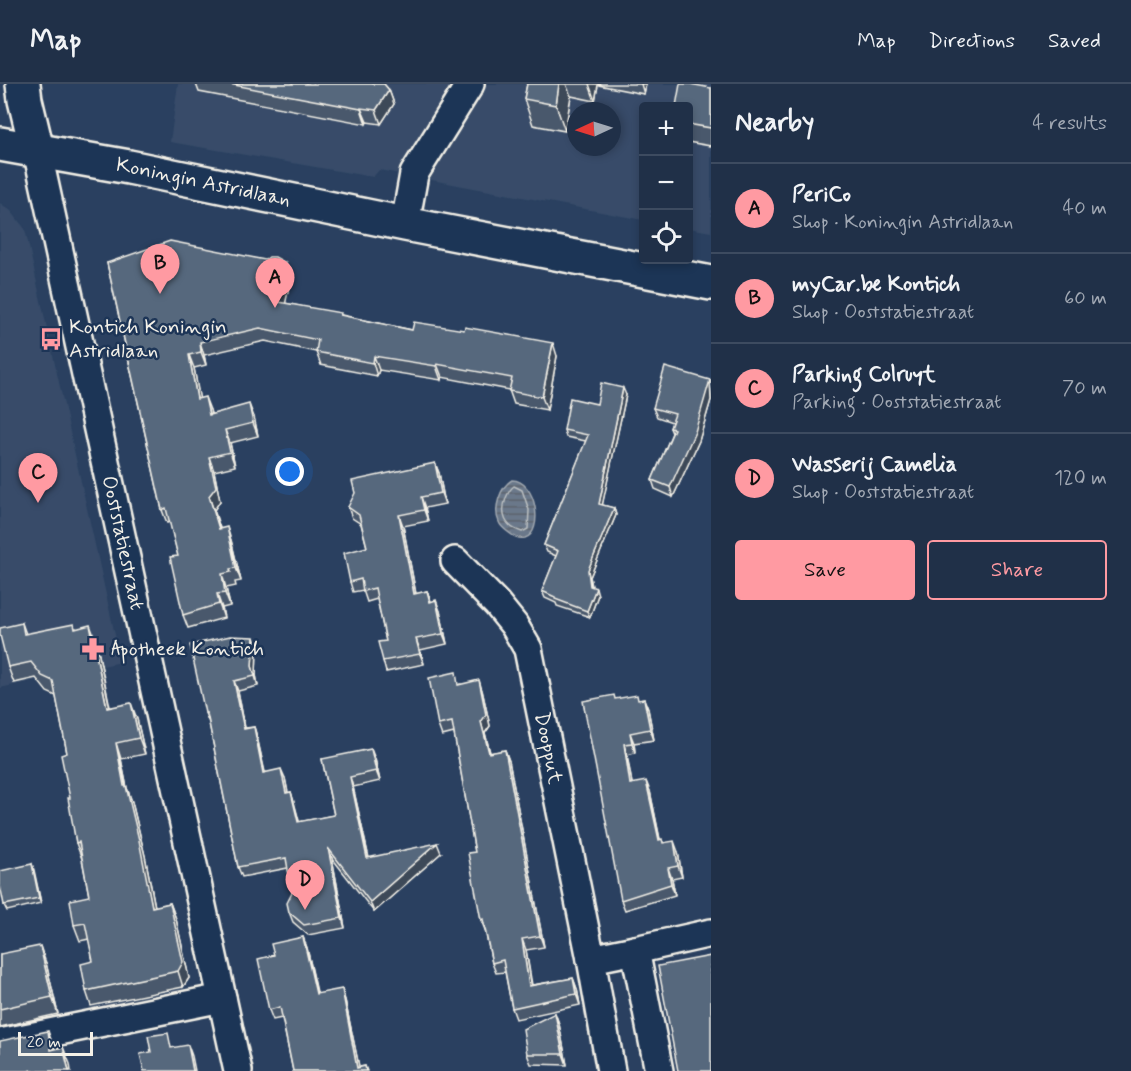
<!DOCTYPE html>
<meta charset="utf-8">
<style>
:root{--surface:#203048;--page:#28384f;--text:#f1f3f6;--muted:#a2a9b4;--line:#3d4b60;--accent:#ff9aa2}
body{margin:0;font-family:Mynerve,sans-serif;background:var(--page);color:var(--text)}
.controls{position:absolute;right:18px;top:18px;display:grid;overflow:hidden;border-radius:6px;box-shadow:0 3px 9px #0003}
.controls button{width:54px;height:54px;display:grid;place-items:center;padding:0;border:0;border-bottom:2px solid var(--line);background:var(--surface);color:var(--text);font:30px sans-serif}
.compass{position:absolute;left:567px;top:18px;width:54px;height:54px;border-radius:50%;background:var(--surface);box-shadow:0 3px 9px #0003;rotate:266deg}
.scale{position:absolute;left:18px;bottom:15px;width:75px;box-sizing:border-box;padding-left:6px;border:3px solid #f4f1e8;border-top:0;font-size:16px;line-height:21px;white-space:nowrap;color:#f4f1e8;-webkit-text-stroke:4px #1d3557;paint-order:stroke}
.you{position:absolute;left:290px;top:388px;width:21px;height:21px;margin:-15px;border:4px solid #fff;border-radius:50%;background:#1a73e8;box-shadow:0 0 0 9px #1a73e833}
.badge{display:grid;place-items:center;width:39px;height:39px;border-radius:50%;background:var(--accent);color:#111;font-size:20px;font-weight:700}
.pin{position:absolute;translate:-50% -50px;filter:drop-shadow(0 2px 3px #0008)}
.pin::after{content:'';position:absolute;top:32px;width:21px;height:18px;background:inherit;clip-path:polygon(0 0,100% 0,50% 100%)}
.list{margin:0;padding:0;list-style:none}
h2{display:flex;justify-content:space-between;align-items:center;height:78px;margin:0;padding:0 24px;font-size:26px}
h2 small{font-size:20px;font-weight:400;color:var(--muted)}
.list li{display:grid;grid-template-columns:39px 1fr auto;gap:18px;align-items:center;box-sizing:border-box;height:90px;padding:0 24px;border-top:2px solid var(--line)}
.list b{display:block;font-size:22px;white-space:nowrap}
.list p{margin:0;font-size:20px;white-space:nowrap;color:var(--muted)}
.list em{font-size:20px;font-style:normal;color:var(--muted)}
.actions{display:flex;gap:12px;padding:18px 24px}
.actions a{flex:1;padding:14px 0;border:2px solid var(--accent);border-radius:6px;text-align:center;font-size:21px;color:var(--accent)}
.actions .main{background:var(--accent);color:#111}
.icon{flex:none;width:33px;height:33px;fill:none;stroke:currentColor;stroke-width:2;stroke-linecap:round;stroke-linejoin:round}
.map{position:relative;flex:none;width:711px;height:987px;overflow:hidden}
header{display:flex;align-items:center;gap:36px;box-sizing:border-box;height:84px;padding:0 30px;background:var(--surface);border-bottom:2px solid var(--line)}
header strong{font-size:28px}
nav{display:flex;gap:33px;margin-inline-start:auto;font-size:21px}
main{display:flex}
aside{flex:1;background:var(--surface)}
.map>svg:first-child{display:block}
.built{fill:#374c69;fill-rule:evenodd}
.water{fill:url(#water-rules);stroke:#a1a8b0;stroke-width:1.5}
.lines{fill:none;stroke-linecap:round;stroke-linejoin:round}
.shore{stroke:#bdc1c2;stroke-width:1.5}
.minor-casing{stroke:#f4f1e8;stroke-width:32}
.tertiary-casing{stroke:#f4f1e8;stroke-width:38}
.primary-casing{stroke:#f4f1e8;stroke-width:38}
.minor{stroke:#1d3557;stroke-width:27}
.tertiary{stroke:#1d3557;stroke-width:33}
.primary{stroke:#1d3557;stroke-width:33}
.wall{fill:#4a596c;stroke:#f4f1e8;stroke-width:1.5}
.shaded-wall{fill:#3c4858;stroke:#f4f1e8;stroke-width:1.5}
.building{fill:#56677d;stroke:#f4f1e8;stroke-width:1.5}
.labels{text-anchor:middle;dominant-baseline:central;stroke-width:5;stroke-linejoin:round;paint-order:stroke}
.street-label{font-size:21px;fill:#f4f1e8;stroke:#1d3557}
.poi-label{font-size:21px;fill:#f4f1e8;stroke:#1d3557;text-anchor:start}
</style>
<header>
<strong>Map</strong>
<nav><a>Map</a><a>Directions</a><a>Saved</a></nav>
</header>
<main>
<div class="map">
<svg width="711" height="987" viewBox="0 0 711 987">
<defs>
<pattern id="water-rules" width="6" height="5" patternUnits="userSpaceOnUse" patternTransform="scale(1.5)"><rect width="6" height="5" fill="#6a788a"/><path d="M0 2.5h6" fill="none" stroke="#5b626b"/></pattern>
</defs>
<rect width="100%" height="100%" fill="#2a4060"/>
<filter id="ink" filterUnits="userSpaceOnUse"><feTurbulence type="fractalNoise" baseFrequency=".0167" numOctaves="2"/><feDisplacementMap in="SourceGraphic" scale="12" xChannelSelector="R" yChannelSelector="G"/><feConvolveMatrix kernelMatrix="1 2 1 2 8 2 1 2 1" color-interpolation-filters="sRGB"/></filter>
<g filter="url(#ink)">
<g class="built">
<path d="M 178,0 L 711,0 L 711,148 L 689,144 L 688,22 L 644,22 L 643,136 L 379,86 L 373,93 L 170,58 ZM 576,27 L 612,27 L 612,63 L 576,63 Z"/>
<path d="M 0,119 L 11,127 L 25,145 L 121,578 L 0,604 Z"/>
</g>
<path class="water" d="M 512,396 C 537,396 544,449 525,454 C 520,455 516,454 512,451 C 507,447 501,444 499,438 C 493,425 500,403 512,396 Z"/>
<g class="lines">
<path class="shore" d="M 514,402 L 522,406 L 529,426 L 528,445 L 522,448 C 505,443 500,431 506,414 C 508,409 509,406 514,402 Z"/>
<g class="minor-casing">
<g id="minor">
<path id="s1" d="M 37,66 L 238,987"/>
<path d="M 405,140 L 414,90 L 470,0"/>
<path id="s2" d="M 455,477 L 497,520 L 514,541 L 528,565 L 591,875 L 611,987"/>
<path d="M 635,866 L 711,849"/>
<path d="M 591,875 L 635,866 L 659,987"/>
<path d="M 0,959 L 222,914"/>
</g>
</g>
<g class="tertiary-casing">
<path id="tertiary" d="M 23,0 L 25,16 L 37,66"/>
</g>
<g class="primary-casing">
<g id="primary">
<path id="s3" d="M 0,60 L 129,83 L 405,140 L 711,199"/>
</g>
</g>
<use href="#minor" class="minor"/>
<use href="#tertiary" class="tertiary"/>
<use href="#primary" class="primary"/>
</g>
<g class="wall">
<path d="M 196,0 L 384,0 L 389,6 L 394,20 L 381,40 L 367,38 L 366,40 L 199,8 Z"/>
<path d="M 527,0 L 646,0 L 644,10 L 598,1 L 595,17 L 571,12 L 565,47 L 533,41 L 524,15 Z"/>
<path d="M 711,4 L 711,62 L 688,58 L 688,22 Z"/>
<path d="M 107,179 L 291,193 L 285,219 L 412,246 L 557,272 L 547,326 L 514,320 L 509,306 L 442,293 L 441,296 L 379,286 L 377,292 L 321,281 L 316,268 L 265,257 L 204,271 L 206,281 L 194,284 L 199,314 L 210,326 L 211,330 L 254,333 L 258,352 L 230,359 L 235,382 L 214,387 L 220,417 L 214,426 L 220,444 L 231,456 L 241,497 L 235,498 L 236,502 L 226,504 L 230,522 L 222,524 L 224,534 L 188,544 L 183,531 L 178,472 L 170,438 L 167,439 L 162,426 Z"/>
<path d="M 710,296 L 711,316 L 699,357 L 673,413 L 655,405 L 652,396 L 672,349 L 670,344 L 672,338 L 657,333 L 653,324 Z"/>
<path d="M 626,311 L 602,421 L 614,424 L 616,431 L 590,493 L 592,502 L 598,511 L 590,533 L 557,522 L 556,519 L 545,514 L 542,507 L 556,472 L 547,468 L 544,461 L 586,357 L 566,353 L 564,346 L 597,320 Z"/>
<path d="M 435,379 L 439,389 L 445,420 L 425,424 L 428,437 L 403,442 L 416,510 L 427,507 L 431,517 L 440,527 L 447,560 L 420,566 L 424,580 L 386,588 L 383,577 L 386,557 L 377,515 L 367,518 L 363,506 L 353,508 L 350,498 L 367,463 L 361,440 L 352,434 L 348,423 Z"/>
<path d="M 22,539 L 26,550 L 76,544 L 96,557 L 110,623 L 137,635 L 145,670 L 121,675 L 127,704 L 132,718 L 145,772 L 155,823 L 170,819 L 176,835 L 189,894 L 183,903 L 91,922 L 86,907 L 93,877 L 89,855 L 80,857 L 74,841 L 89,812 L 82,775 L 76,759 L 70,714 L 67,669 L 56,612 L 47,608 L 36,594 L 14,599 L 8,583 Z"/>
<path d="M 257,563 L 256,591 L 258,602 L 238,607 L 245,644 L 254,643 L 257,653 L 265,688 L 285,694 L 288,709 L 291,708 L 299,738 L 334,731 L 322,675 L 375,675 L 380,697 L 353,703 L 369,774 L 441,769 L 374,828 L 332,774 L 345,844 L 308,851 L 293,838 L 289,828 L 292,809 L 288,784 L 242,793 L 238,783 L 209,639 L 205,629 Z"/>
<path d="M 460,600 L 482,606 L 490,642 L 485,649 L 490,669 L 505,666 L 509,677 L 544,863 L 526,866 L 532,901 L 573,894 L 577,905 L 580,921 L 516,935 L 512,924 L 505,888 L 496,889 L 492,879 L 485,846 L 481,836 L 475,768 L 454,649 L 442,652 L 438,641 Z"/>
<path d="M 616,615 L 639,616 L 644,615 L 648,625 L 654,656 L 634,659 L 635,669 L 627,671 L 632,700 L 650,707 L 660,755 L 664,759 L 678,768 L 682,793 L 672,795 L 675,811 L 625,826 L 621,816 Z"/>
<path d="M 32,780 L 41,819 L 7,827 L 4,821 Z"/>
<path d="M 303,853 L 307,864 L 317,910 L 345,916 L 359,983 L 365,982 L 367,987 L 293,987 L 282,934 L 273,936 L 269,926 L 274,871 Z"/>
<path d="M 0,870 L 46,879 L 58,930 L 0,943 Z"/>
<path d="M 555,929 L 559,940 L 567,981 L 531,980 L 527,970 Z"/>
</g>
<g class="shaded-wall">
<path d="M 559,0 L 566,0 L 571,12 L 565,47 L 556,21 Z"/>
<path d="M 589,0 L 598,0 L 598,1 L 595,17 Z"/>
<path d="M 641,0 L 646,0 L 644,10 Z"/>
<path d="M 389,6 L 394,20 L 381,40 L 376,26 Z"/>
<path d="M 361,24 L 367,38 L 366,40 L 361,25 Z"/>
<path d="M 286,179 L 291,193 L 283,231 L 278,218 Z"/>
<path d="M 200,258 L 204,271 L 206,281 L 201,268 Z"/>
<path d="M 553,259 L 557,272 L 547,326 L 542,313 Z"/>
<path d="M 189,271 L 194,284 L 202,328 L 197,315 Z"/>
<path d="M 374,272 L 379,286 L 377,292 L 373,279 Z"/>
<path d="M 437,280 L 442,293 L 441,296 L 436,282 Z"/>
<path d="M 710,296 L 711,316 L 699,357 L 673,413 L 670,403 Z"/>
<path d="M 623,304 L 626,311 L 601,427 L 599,420 Z"/>
<path d="M 205,313 L 210,326 L 214,344 L 209,331 Z"/>
<path d="M 249,320 L 254,333 L 258,352 L 253,339 Z"/>
<path d="M 225,346 L 230,359 L 235,382 L 230,368 Z"/>
<path d="M 209,373 L 214,387 L 220,417 L 214,426 L 224,458 L 209,412 Z"/>
<path d="M 435,379 L 439,389 L 445,420 L 441,409 Z"/>
<path d="M 421,413 L 425,424 L 428,437 L 424,426 Z"/>
<path d="M 614,424 L 616,431 L 590,493 L 593,509 L 590,502 L 588,486 Z"/>
<path d="M 399,431 L 403,442 L 418,521 L 414,510 Z"/>
<path d="M 227,443 L 231,456 L 241,497 L 236,484 Z"/>
<path d="M 222,490 L 226,504 L 230,522 L 225,509 Z"/>
<path d="M 596,504 L 598,511 L 590,533 L 587,527 Z"/>
<path d="M 217,510 L 222,524 L 224,534 L 219,520 Z"/>
<path d="M 436,516 L 440,527 L 447,560 L 443,550 Z"/>
<path d="M 90,541 L 96,557 L 113,640 L 107,624 Z"/>
<path d="M 254,553 L 257,563 L 256,591 L 258,602 L 252,582 Z"/>
<path d="M 416,555 L 420,566 L 424,580 L 420,570 Z"/>
<path d="M 479,596 L 482,606 L 490,642 L 485,649 L 493,680 L 489,669 L 481,638 Z"/>
<path d="M 234,597 L 238,607 L 247,655 L 244,645 Z"/>
<path d="M 644,615 L 648,625 L 654,656 L 650,645 Z"/>
<path d="M 131,619 L 137,635 L 145,670 L 139,654 Z"/>
<path d="M 254,643 L 257,653 L 267,699 L 263,689 Z"/>
<path d="M 630,649 L 634,659 L 635,669 L 632,659 Z"/>
<path d="M 116,659 L 121,675 L 127,704 L 132,718 L 145,772 L 158,839 L 152,823 Z"/>
<path d="M 624,660 L 627,671 L 634,711 L 630,700 Z"/>
<path d="M 371,665 L 375,675 L 380,697 L 376,687 Z"/>
<path d="M 505,666 L 509,677 L 544,863 L 540,852 Z"/>
<path d="M 281,685 L 285,694 L 290,719 L 286,709 Z"/>
<path d="M 350,693 L 353,703 L 371,784 L 367,774 Z"/>
<path d="M 646,697 L 650,707 L 662,766 L 659,756 Z"/>
<path d="M 291,708 L 294,718 L 302,748 L 298,738 Z"/>
<path d="M 674,757 L 678,768 L 682,793 L 678,782 Z"/>
<path d="M 437,759 L 441,769 L 374,828 L 370,818 Z"/>
<path d="M 328,764 L 332,774 L 345,844 L 342,834 Z"/>
<path d="M 32,780 L 34,786 L 41,819 L 39,814 Z"/>
<path d="M 668,784 L 672,795 L 675,811 L 671,800 Z"/>
<path d="M 170,819 L 176,835 L 189,894 L 183,903 L 178,887 Z"/>
<path d="M 303,853 L 307,864 L 320,921 L 316,910 Z"/>
<path d="M 522,855 L 526,866 L 533,912 L 529,902 Z"/>
<path d="M 40,862 L 46,879 L 58,930 L 52,913 Z"/>
<path d="M 573,894 L 577,905 L 580,921 L 576,910 Z"/>
<path d="M 342,905 L 345,916 L 360,987 L 357,984 Z"/>
<path d="M 555,929 L 559,940 L 567,981 L 563,970 Z"/>
<path d="M 48,947 L 54,964 L 57,983 L 51,966 Z"/>
<path d="M 188,961 L 192,972 L 195,987 L 193,987 Z"/>
<path d="M 63,963 L 70,980 L 71,987 L 69,987 Z"/>
</g>
<g class="building">
<path d="M 229,0 L 384,0 L 389,6 L 376,26 L 361,24 L 361,25 Z"/>
<path d="M 527,0 L 559,0 L 556,21 L 524,15 Z"/>
<path d="M 680,0 L 690,0 L 711,4 L 711,44 L 688,40 L 688,22 L 676,22 Z"/>
<path d="M 170,157 L 265,176 L 269,173 L 275,173 L 286,179 L 278,218 L 341,229 L 340,231 L 412,246 L 414,238 L 464,246 L 465,243 L 553,259 L 542,313 L 509,307 L 512,294 L 437,280 L 436,282 L 374,272 L 373,279 L 316,268 L 318,256 L 260,244 L 200,258 L 201,268 L 189,271 L 197,315 L 205,313 L 209,331 L 249,320 L 253,339 L 225,346 L 230,368 L 209,373 L 216,403 L 209,412 L 219,445 L 227,443 L 236,484 L 230,485 L 231,488 L 222,490 L 225,509 L 217,510 L 219,520 L 183,531 L 170,473 L 178,472 L 166,424 L 162,426 L 107,179 Z"/>
<path d="M 665,283 L 710,296 L 695,348 L 670,403 L 652,396 L 674,345 L 670,344 L 675,330 L 653,324 Z"/>
<path d="M 601,299 L 623,304 L 599,420 L 614,424 L 588,486 L 590,502 L 596,504 L 587,527 L 555,515 L 555,513 L 542,507 L 558,467 L 544,461 L 588,351 L 564,346 L 570,314 L 597,320 Z"/>
<path d="M 435,379 L 441,409 L 421,413 L 424,426 L 399,431 L 414,510 L 427,507 L 430,518 L 436,516 L 443,550 L 416,555 L 420,570 L 383,577 L 378,558 L 386,557 L 375,504 L 363,507 L 361,495 L 350,498 L 344,469 L 367,463 L 359,431 L 348,423 L 355,409 L 352,397 Z"/>
<path d="M 22,539 L 24,550 L 74,540 L 75,545 L 90,541 L 107,624 L 131,619 L 139,654 L 116,659 L 124,702 L 126,702 L 139,756 L 152,823 L 170,819 L 183,878 L 178,887 L 86,907 L 81,880 L 93,877 L 85,839 L 74,841 L 70,816 L 89,812 L 79,758 L 76,759 L 68,714 L 70,714 L 61,671 L 67,669 L 53,597 L 42,592 L 31,578 L 8,583 L 0,551 L 0,544 Z"/>
<path d="M 230,552 L 254,553 L 252,582 L 255,592 L 234,597 L 244,645 L 254,643 L 263,689 L 281,685 L 286,709 L 291,708 L 298,738 L 334,731 L 322,675 L 371,665 L 376,687 L 350,693 L 367,774 L 437,759 L 370,818 L 328,764 L 342,834 L 304,841 L 289,828 L 287,819 L 292,809 L 286,774 L 238,783 L 207,629 L 205,629 L 190,561 Z"/>
<path d="M 456,588 L 458,601 L 479,596 L 486,631 L 481,638 L 489,669 L 505,666 L 540,852 L 522,855 L 529,902 L 573,894 L 576,910 L 512,924 L 503,876 L 492,879 L 483,835 L 481,836 L 468,769 L 475,768 L 452,638 L 438,641 L 429,594 Z"/>
<path d="M 614,611 L 615,615 L 637,611 L 638,616 L 644,615 L 650,645 L 630,649 L 632,659 L 624,660 L 630,700 L 646,697 L 659,756 L 662,755 L 663,759 L 674,757 L 678,782 L 668,784 L 671,800 L 621,816 L 583,617 Z"/>
<path d="M 32,780 L 39,814 L 4,821 L 0,801 L 0,787 Z"/>
<path d="M 303,853 L 316,910 L 342,905 L 357,984 L 365,982 L 366,987 L 293,987 L 280,923 L 269,926 L 258,875 L 274,871 L 271,860 Z"/>
<path d="M 40,862 L 52,913 L 0,925 L 0,870 Z"/>
<path d="M 711,872 L 711,987 L 678,987 L 658,882 Z"/>
<path d="M 555,929 L 563,970 L 527,970 L 523,945 Z"/>
<path d="M 48,947 L 51,966 L 63,963 L 69,987 L 30,987 L 31,986 L 28,987 L 0,987 L 0,957 Z"/>
<path d="M 168,949 L 171,964 L 188,961 L 193,987 L 144,987 L 140,970 L 151,968 L 148,952 Z"/>
</g>
</g>
<defs>
<g id="bus-bare" transform="scale(1.8)"><path d="M-5-6H5V4H4V6H2V4H-2V6H-4V4H-5ZM-3.5-4V0h7V-4ZM-3.5 1.2v1.5H-2V1.2ZM2 1.2v1.5H3.5V1.2Z" fill="#ff9aa2" stroke="#1d3557" stroke-width="2.5" paint-order="stroke"/></g>
<g id="pharmacy-bare" transform="scale(1.8)"><path d="M-2-6h4v4h4v4h-4v4h-4v-4h-4v-4h4Z" fill="#ff9aa2" stroke="#1d3557" stroke-width="2.5" paint-order="stroke"/></g>
</defs>
<g fill-rule="evenodd">
<use href="#bus-bare" x="51" y="255"/>
<use href="#pharmacy-bare" x="93" y="565"/>
</g>
<g class="labels">
<g class="street-label">
<text stroke="none"><textPath href="#s3" startOffset="207">Koningin Astridlaan</textPath></text>
<text stroke="none"><textPath href="#s1" startOffset="402">Ooststatiestraat</textPath></text>
<text stroke="none"><textPath href="#s2" startOffset="216">Doopput</textPath></text>
</g>
<g class="poi-label">
<text x="69" y="243">Kontich Koningin<tspan x="69" dy="24">Astridlaan</tspan></text>
<text x="111" y="565">Apotheek Kontich</text>
</g>
</g>
</svg>
<div class="controls">
<button>+</button>
<button>−</button>
<button><svg class="icon" aria-label="locate" viewBox="0 0 24 24"><circle cx="12" cy="12" r="6"/><path d="M12 2v4M12 18v4M2 12h4M18 12h4"/></svg></button>
</div>
<svg class="compass" viewBox="-18 -18 36 36"><path d="M0-13l5 13h-10z" fill="#e53935"/><path d="M0 13l5-13h-10z" fill="#a2a9b4"/></svg>
<div class="scale">20 m</div>
<div class="you"></div>
<div class="pin badge" style="left:275px;top:224px">A</div>
<div class="pin badge" style="left:160px;top:210px">B</div>
<div class="pin badge" style="left:38px;top:419px">C</div>
<div class="pin badge" style="left:305px;top:826px">D</div>
</div>
<aside>
<h2>Nearby<small>4 results</small></h2>
<ul class="list">
<li><span class="badge">A</span><div><b>PeriCo</b><p>Shop · Koningin Astridlaan</p></div><em>40 m</em></li>
<li><span class="badge">B</span><div><b>myCar.be Kontich</b><p>Shop · Ooststatiestraat</p></div><em>60 m</em></li>
<li><span class="badge">C</span><div><b>Parking Colruyt</b><p>Parking · Ooststatiestraat</p></div><em>70 m</em></li>
<li><span class="badge">D</span><div><b>Wasserij Camelia</b><p>Shop · Ooststatiestraat</p></div><em>120 m</em></li>
</ul>
<div class="actions"><a class="main">Save</a><a>Share</a></div>
</aside>
</main>
